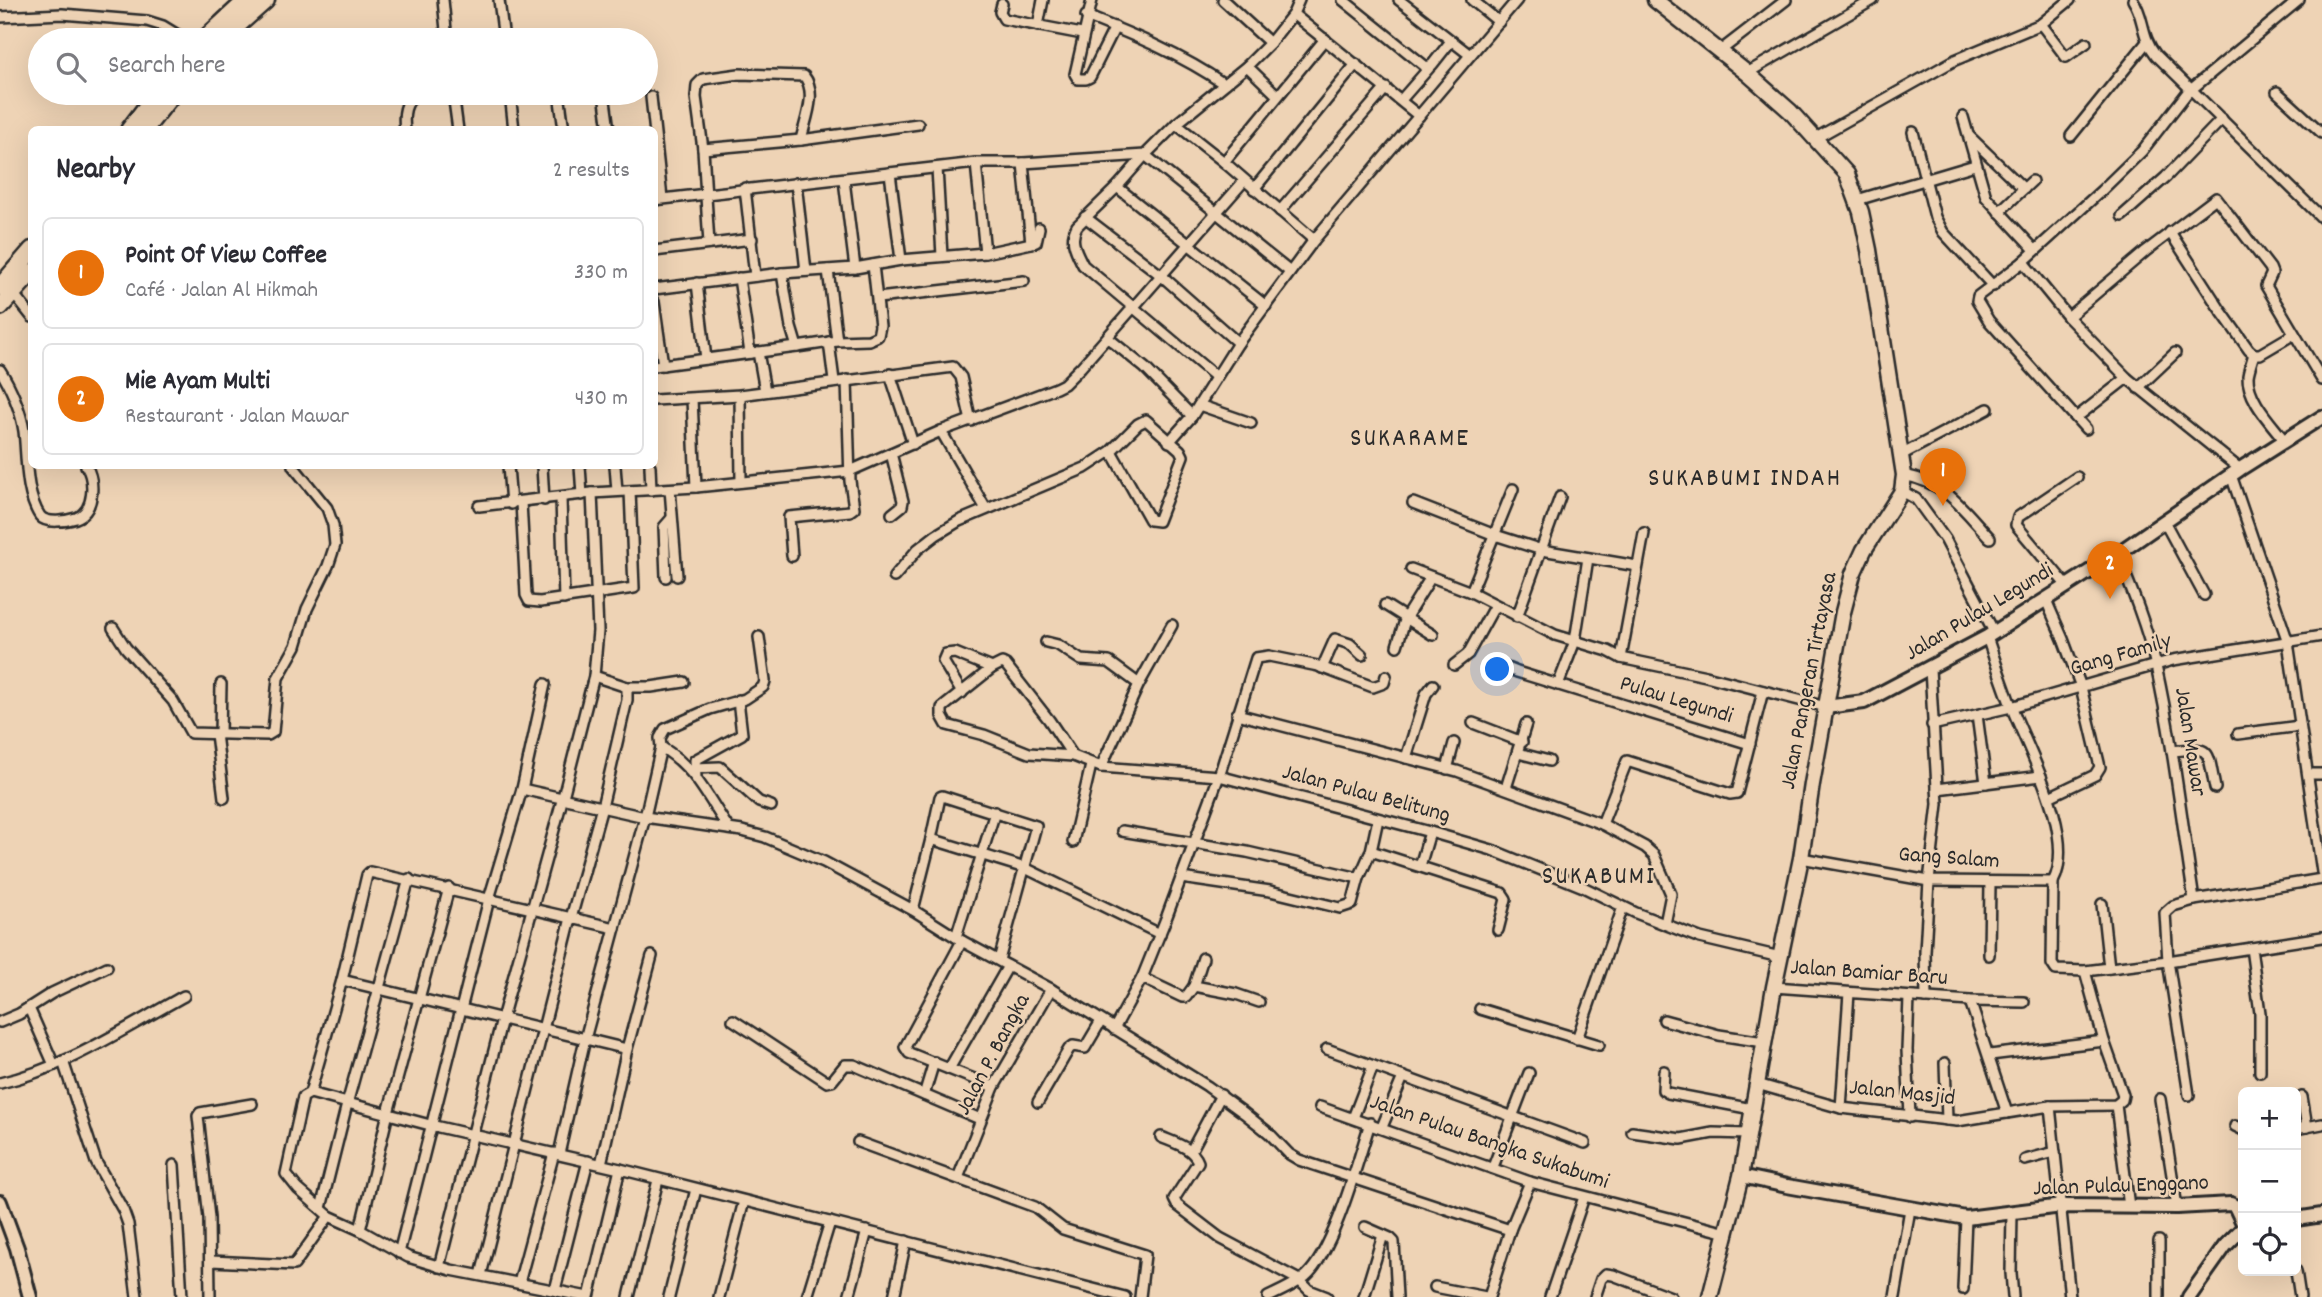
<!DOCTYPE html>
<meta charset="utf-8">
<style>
:root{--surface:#fff;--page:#f2f2f3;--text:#2b2b33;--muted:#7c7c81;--line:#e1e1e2;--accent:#d1495b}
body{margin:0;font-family:Dekko,sans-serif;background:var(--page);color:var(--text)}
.controls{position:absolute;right:21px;bottom:21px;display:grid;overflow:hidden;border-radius:10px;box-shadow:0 7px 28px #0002}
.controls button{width:63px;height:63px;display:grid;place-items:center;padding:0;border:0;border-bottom:2px solid var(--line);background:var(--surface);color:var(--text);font:35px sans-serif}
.you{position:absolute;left:1498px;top:670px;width:24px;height:24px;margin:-18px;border:5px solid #fff;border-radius:50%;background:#1a73e8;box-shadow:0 0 0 10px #1a73e833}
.badge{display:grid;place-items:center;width:46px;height:46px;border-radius:50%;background:var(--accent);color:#fff;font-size:23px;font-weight:700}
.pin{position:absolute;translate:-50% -58px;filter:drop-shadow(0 2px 4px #0008)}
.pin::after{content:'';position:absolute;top:37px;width:24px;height:21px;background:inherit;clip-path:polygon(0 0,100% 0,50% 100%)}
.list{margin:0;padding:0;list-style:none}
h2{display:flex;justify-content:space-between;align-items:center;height:91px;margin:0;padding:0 28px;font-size:30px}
h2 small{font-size:23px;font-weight:400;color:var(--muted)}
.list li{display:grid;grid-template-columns:46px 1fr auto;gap:21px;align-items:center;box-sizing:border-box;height:112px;margin:0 14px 14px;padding:0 14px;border:2px solid var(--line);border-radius:10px}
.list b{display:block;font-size:26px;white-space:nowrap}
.list p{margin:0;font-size:23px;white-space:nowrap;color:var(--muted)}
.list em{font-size:23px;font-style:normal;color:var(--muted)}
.icon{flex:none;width:38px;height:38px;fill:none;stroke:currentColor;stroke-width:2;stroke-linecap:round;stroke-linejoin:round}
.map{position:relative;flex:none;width:2322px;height:1297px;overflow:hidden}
.search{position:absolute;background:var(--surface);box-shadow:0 7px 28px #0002;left:28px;top:28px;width:630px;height:77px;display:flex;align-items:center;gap:18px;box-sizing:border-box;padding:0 24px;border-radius:38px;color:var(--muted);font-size:26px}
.panel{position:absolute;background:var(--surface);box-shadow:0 7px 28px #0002;left:28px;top:126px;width:630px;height:343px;border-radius:10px}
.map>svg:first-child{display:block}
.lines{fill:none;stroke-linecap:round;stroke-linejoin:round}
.street-casing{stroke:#2b2b2b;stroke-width:14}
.secondary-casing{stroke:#2b2b2b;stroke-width:18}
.primary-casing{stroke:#2b2b2b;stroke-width:19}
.highway-casing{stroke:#2b2b2b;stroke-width:21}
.street{stroke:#eed3b5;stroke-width:9}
.secondary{stroke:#eed3b5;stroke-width:12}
.primary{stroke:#eed3b5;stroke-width:14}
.highway{stroke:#eed3b5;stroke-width:16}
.labels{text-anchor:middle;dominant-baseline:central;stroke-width:5;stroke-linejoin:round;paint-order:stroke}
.street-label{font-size:23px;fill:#2b2b2b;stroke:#eed3b5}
.quarter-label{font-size:26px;letter-spacing:2px;fill:#2b2b2b;stroke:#eed3b5}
</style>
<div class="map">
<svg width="2322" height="1297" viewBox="0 0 2322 1297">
<rect width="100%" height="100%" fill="#eed3b5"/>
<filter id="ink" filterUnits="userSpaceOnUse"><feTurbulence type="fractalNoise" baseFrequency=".0143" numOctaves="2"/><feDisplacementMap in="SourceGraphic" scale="14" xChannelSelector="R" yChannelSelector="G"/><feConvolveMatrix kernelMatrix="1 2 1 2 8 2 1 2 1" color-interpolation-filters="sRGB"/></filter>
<g filter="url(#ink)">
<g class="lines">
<g class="street-casing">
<g id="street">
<path d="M 443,0 L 447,40"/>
<path d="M 499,0 L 504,40"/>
<path d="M 1092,0 L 1075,74 L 1078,79 L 1086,79 L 1090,77 L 1115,27"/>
<path d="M 1223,0 L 1270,43"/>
<path d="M 1343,0 L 1426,67 L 1432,65 L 1451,41"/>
<path d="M 1399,0 L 1470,55"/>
<path d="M 1472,0 L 1499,22"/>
<path d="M 2133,0 C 2145,18 2140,35 2156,55 L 2322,218"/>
<path d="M 1002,4 L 1000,12 L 1004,19 L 1082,34"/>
<path d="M 1293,14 L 1419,116"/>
<path d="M 1086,16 C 1134,35 1182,55 1224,84"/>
<path d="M 0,17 L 62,14 L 147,21 L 163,26 L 186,40"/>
<path d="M 2041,24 L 2066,57 L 2086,43"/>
<path d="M 1038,26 L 1043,0"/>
<path d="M 1720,51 L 1786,0"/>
<path d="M 1247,66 L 1277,95"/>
<path d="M 1747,73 L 1873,0"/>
<path d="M 2277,92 L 2322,133"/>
<path d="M 453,93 L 458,130"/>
<path d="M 510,93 L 514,130"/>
<path d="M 559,93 L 564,130"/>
<path d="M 604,93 L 609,130"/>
<path d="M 651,97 L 662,198"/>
<path d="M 1401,100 L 1429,68"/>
<path d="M 1963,117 L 1986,197 L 2035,250"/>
<path d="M 1176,124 L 1224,162"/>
<path d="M 405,130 C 403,115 404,102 417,93"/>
<path d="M 1913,132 L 1935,217 L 1943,232 L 1993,286"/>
<path d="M 1969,136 L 2024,189"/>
<path d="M 2071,136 L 2146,43"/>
<path d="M 1816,138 L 1955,60 L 2041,24 L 2070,0"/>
<path d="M 703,149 L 801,140 L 918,124"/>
<path d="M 976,163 L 985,253"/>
<path d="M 1023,163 L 1031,243"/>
<path d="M 937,168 L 942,256"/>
<path d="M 890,173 L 901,260"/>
<path d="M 844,180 L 855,268"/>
<path d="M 796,183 L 806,271"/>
<path d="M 1117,187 L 1266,306"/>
<path d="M 745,188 L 755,276"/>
<path d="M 1254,189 L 1356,64"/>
<path d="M 654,200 L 976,163 L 1023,163 L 1145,155 L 1176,124 L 1247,66 L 1270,43 L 1293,14 L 1299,0"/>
<path d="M 1857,200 L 1975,165"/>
<path d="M 1280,211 L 1386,88"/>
<path d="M 1999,212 L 2032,181"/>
<path d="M 2122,216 L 2166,177 L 2222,119"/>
<path d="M 1085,217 L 1162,276 L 1238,343"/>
<path d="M 2170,232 L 2219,308 L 2249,350 L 2254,354 L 2260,354 L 2294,334"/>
<path d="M 1314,240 L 1224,162 L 1325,39"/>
<path d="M 709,244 L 703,149 L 696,97 L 697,85 L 703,79 L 739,74 L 804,76 C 818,93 805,120 801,140"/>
<path d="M 654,251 L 752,239"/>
<path d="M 2023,262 L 2068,317 L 2127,378 L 2240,469"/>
<path d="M 828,270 L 837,341 L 869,340 L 878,336 L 880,326 L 873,265"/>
<path d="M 739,278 L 750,353"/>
<path d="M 697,283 L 706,359"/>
<path d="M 654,289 L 782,273 L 855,268 L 901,260 L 985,253 L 1036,242 L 1039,228"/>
<path d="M 13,293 L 32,317"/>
<path d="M 878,298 L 1024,281"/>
<path d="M 654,302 L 663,365"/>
<path d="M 2068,317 L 2146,251 L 2216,198 L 2270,268 L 2272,273 L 2266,286 L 2322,380"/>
<path d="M 1108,338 L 1145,368 L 1192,416"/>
<path d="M 829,342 L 834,381"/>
<path d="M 797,347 L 837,341"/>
<path d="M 758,352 L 765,391"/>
<path d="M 2254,354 C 2252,361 2249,369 2248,376 C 2247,399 2271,423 2284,440"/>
<path d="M 654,366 L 797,347 L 791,327 L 782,273"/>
<path d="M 0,370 C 11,387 21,411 24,431 C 27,456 25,494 40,516 C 46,524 67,521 76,518 C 95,511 95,480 86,466"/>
<path d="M 890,374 L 913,444"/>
<path d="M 1215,376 L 1083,265 C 1076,251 1069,240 1077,226 L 1117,187 L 1145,155 L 1290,272"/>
<path d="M 2138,388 L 2175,353"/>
<path d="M 740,395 L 741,482"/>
<path d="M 692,399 L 696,487"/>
<path d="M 654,400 L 740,395 L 953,367 L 961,377 L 971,421"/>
<path d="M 1199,405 L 1251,423"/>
<path d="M 2077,417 L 2127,378"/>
<path d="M 2086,429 L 1989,321 L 1977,301 L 1978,296 L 2023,262 L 2101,191 L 2142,151 L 2187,93 L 2299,0"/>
<path d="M 941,431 L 986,509"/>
<path d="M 1169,442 L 1192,416 L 1238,343 L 1314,240 L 1517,0"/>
<path d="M 891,453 L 903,501 L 902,506 L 892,514"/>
<path d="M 1901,455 L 1988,409"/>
<path d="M 508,466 L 511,504"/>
<path d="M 542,466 L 544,500"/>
<path d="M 580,466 L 582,495"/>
<path d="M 615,466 L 617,491"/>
<path d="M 650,466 L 651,490"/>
<path d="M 1904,475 C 1948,484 1961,507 1990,538"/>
<path d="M 2231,475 L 2288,642 L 2322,872"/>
<path d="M 670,489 L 677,576"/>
<path d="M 1902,491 L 1916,499 L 1945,539 L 1994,632"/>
<path d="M 561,498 L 564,599"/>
<path d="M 521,502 L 526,595 L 529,601 L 540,602 L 634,588 L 630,491"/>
<path d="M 1413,503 L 1495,535 L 1542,550 L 1637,566"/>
<path d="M 479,506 L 592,493 L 696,487 L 850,471 L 941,431 L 1056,388 L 1064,384 L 1081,367 L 1244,181"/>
<path d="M 2164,521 L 2204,595"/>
<path d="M 2117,554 C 2132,590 2147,627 2156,666 C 2173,743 2182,822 2194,900"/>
<path d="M 792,556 L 789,517 L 850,511 L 854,508 L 850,481 L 847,380"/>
<path d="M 1411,569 L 1471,592 L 1555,635 L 1608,651 L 1621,658 L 1706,676 L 1826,707"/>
<path d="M 666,577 L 664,527 L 671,519"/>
<path d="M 894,577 L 918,549 L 936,535 L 959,521 L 1085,468 L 1111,451 L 1138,424 L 1146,420 L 1180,450 L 1183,456 L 1158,521 L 1150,520 L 1111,451"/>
<path d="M 2067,586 L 2016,525 L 2018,517 L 2077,477"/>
<path d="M 1471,592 L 1513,489"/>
<path d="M 2046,600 L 2063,639 L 2081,687 L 2100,767 L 2095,775 L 2049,797"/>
<path d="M 1385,605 L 1433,635"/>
<path d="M 1517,617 L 1560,497"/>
<path d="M 113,628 L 126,648 L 173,701 L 191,733 L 268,735 L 273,732 L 278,678 L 296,646 L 307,609 L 328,566 L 335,545 L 333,525 L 327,508 L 293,466"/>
<path d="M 1987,637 C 1995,661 2003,685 2012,708 C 2029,752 2077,837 2053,882 L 2052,964 L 2056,970 L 2085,971 L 2168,961 L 2322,937"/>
<path d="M 1046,642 L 1058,645 L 1081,660 L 1109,662 L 1139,684 L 1101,767"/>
<path d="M 1397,646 L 1406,617 L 1431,577"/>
<path d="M 1621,658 L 1644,533"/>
<path d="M 1497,664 L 1517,672 L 1750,744"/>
<path d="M 1454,665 L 1468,654 L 1495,605"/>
<path d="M 992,668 L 942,708 L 942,716 L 947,725 L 984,735 L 1029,753 L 1073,756 L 1101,767 L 1219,776 L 1430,832 L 1492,850 L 1581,886 L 1636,913 L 1700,938 L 1780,957"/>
<path d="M 1322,668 L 1335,639 L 1350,644 L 1362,655"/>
<path d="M 1139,684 L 1172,625"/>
<path d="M 1558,685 L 1575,641 L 1588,558"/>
<path d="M 627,687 L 651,687 L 684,682"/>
<path d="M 962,693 L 943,661 L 946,654 L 955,653 L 992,668 L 1002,663 L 1006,665 L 1049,720 L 1073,756"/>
<path d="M 1237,714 L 1457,771 L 1602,824 L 1645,847 L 1654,855 L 1671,894 L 1665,924"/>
<path d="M 1977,715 L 1986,783"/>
<path d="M 1473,723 L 1522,742"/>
<path d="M 1932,725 L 2011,707 L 2173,660 L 2322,636"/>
<path d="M 216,734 L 224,798"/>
<path d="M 220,734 L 221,684"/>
<path d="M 2238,734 L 2300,726"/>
<path d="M 661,747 C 695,767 708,798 729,829"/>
<path d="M 2172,751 C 2213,746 2207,749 2215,788"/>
<path d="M 1518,753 L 1549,761"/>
<path d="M 1406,758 L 1426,694 L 1433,685"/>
<path d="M 694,768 L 720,767 L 759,802 L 771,806"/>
<path d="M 1447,769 L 1454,743"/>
<path d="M 2308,774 L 2322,774"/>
<path d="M 696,778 L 695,760 L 742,734 L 738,700"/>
<path d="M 1506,788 L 1526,724"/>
<path d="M 522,789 L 645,817 L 742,831 L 765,837 L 824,862 L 913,910 L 962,941 L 1051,989 L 1207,1086 L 1244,1113 L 1269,1133 L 1289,1154 L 1299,1160 L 1510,1230"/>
<path d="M 1937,789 L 2041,776"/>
<path d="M 1602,824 L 1627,761 L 1730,794 L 1737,793 L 1763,691"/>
<path d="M 1122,831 L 1247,852 L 1359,878 L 1371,851 L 1378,819"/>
<path d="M 931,839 L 940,797 L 942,796 L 1036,826 L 999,960"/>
<path d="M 1073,842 L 1091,765"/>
<path d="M 1371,851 L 1502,893 L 1506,899 L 1498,930"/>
<path d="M 1801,858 L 1929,881 L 2053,882"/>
<path d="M 1420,866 L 1430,832"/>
<path d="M 1181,878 L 1270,891 L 1340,908 L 1352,904 L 1359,878"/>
<path d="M 2102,904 L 2109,968"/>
<path d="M 913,910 L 931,839 L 1025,868 L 1160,934"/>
<path d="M 956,937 L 995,812"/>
<path d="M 962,941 L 905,1047 L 909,1053 L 994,1087"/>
<path d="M 2251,948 L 2260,1013 L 2260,1072"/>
<path d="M 1989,955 L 1990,882"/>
<path d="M 1142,978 L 1182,997 L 1186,997 L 1194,986 L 1203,958"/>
<path d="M 342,980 L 627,1049"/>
<path d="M 1194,986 L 1236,994 L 1259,1002"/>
<path d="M 1774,987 L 1970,1001 L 2007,1113"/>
<path d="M 1909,998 L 1907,1050 L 1910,1117"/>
<path d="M 1926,998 L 1925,952 L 1929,881 L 1938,804 L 1930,669"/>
<path d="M 1970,1001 L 2024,1002"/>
<path d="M 29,1008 L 54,1065"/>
<path d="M 1480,1009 L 1599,1045"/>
<path d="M 733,1020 L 827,1082 L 832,1081 L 845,1065 L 854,1065 L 980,1119"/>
<path d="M 1664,1020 L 1719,1035 L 1764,1042"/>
<path d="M 0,1022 L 19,1014 L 52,993 L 107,967"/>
<path d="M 1114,1029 L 1142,978 L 1167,916 L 1219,776 L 1256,658 L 1269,656 L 1318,666 L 1373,687 L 1384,683 L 1386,676"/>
<path d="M 1577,1039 L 1623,907"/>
<path d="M 1327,1049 L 1585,1143"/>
<path d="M 1990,1055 L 2104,1041"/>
<path d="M 63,1061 L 96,1162 L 123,1210 L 128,1224 L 137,1297"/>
<path d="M 1945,1063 L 1947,1120"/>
<path d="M 949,1069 L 1008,966"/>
<path d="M 1664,1071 L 1663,1090 L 1668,1093 L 1752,1109"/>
<path d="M 0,1083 C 66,1068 125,1028 184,996"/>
<path d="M 1757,1084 L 1841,1108 L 1957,1121 L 2050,1106 L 2116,1105 L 2122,1100 L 2123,1095 L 2104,1041 L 2085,971"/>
<path d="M 310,1093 L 342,980 L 367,875 L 370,872 L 615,928"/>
<path d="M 924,1095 L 934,1062"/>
<path d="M 2189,1095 L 2168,961 L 2165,913 L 2173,906 L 2194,900 L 2322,879"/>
<path d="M 2302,1097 L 2307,1127"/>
<path d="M 2160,1099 L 2177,1207"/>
<path d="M 1038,1102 L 1069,1049 L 1073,1046 L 1085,1048 L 1101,1021"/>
<path d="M 2116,1105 L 2129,1207"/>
<path d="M 2050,1106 L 2070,1297"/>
<path d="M 1320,1107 L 1530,1182 L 1727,1233"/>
<path d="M 1841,1108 L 1849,993"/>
<path d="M 1353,1118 L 1373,1066"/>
<path d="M 2235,1126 L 2243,1130"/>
<path d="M 1382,1127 L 1403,1077"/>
<path d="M 2296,1129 L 2322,1124"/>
<path d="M 1632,1132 L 1681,1139 L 1713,1133 L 1748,1134"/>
<path d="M 1161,1137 C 1175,1143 1193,1148 1198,1162 L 1174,1199 L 1177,1205 L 1220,1238 L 1299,1280 L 1309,1290 L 1327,1297"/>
<path d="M 858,1142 L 1035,1207 L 1063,1229 L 1145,1255 L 1140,1297"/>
<path d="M 1191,1151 L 1221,1095"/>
<path d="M 559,1154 L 585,1039 L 645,817 L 661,747 L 660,738 L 665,729 L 710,709 L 745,699 L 763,687 L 765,681 L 759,637"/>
<path d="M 2025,1160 L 2055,1152"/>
<path d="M 601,1164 L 627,1049 L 652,956"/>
<path d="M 174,1165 L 182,1297"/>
<path d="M 1493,1167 L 1529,1073"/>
<path d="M 958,1178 L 994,1087 L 1051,989"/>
<path d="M 321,1208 L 347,1104 L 409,879"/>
<path d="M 2012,1212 L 2011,1273 L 2013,1297"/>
<path d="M 1365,1227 L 1390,1238 L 1394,1242 L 1397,1297"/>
<path d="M 360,1230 L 388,1113 L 449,888"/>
<path d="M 399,1253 L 489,899 L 522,789 L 545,684"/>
<path d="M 211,1261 L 294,1265 L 329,1216"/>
<path d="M 439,1267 L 502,1019 L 563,797 L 594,676 L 598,631 L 592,493"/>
<path d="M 2296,1271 L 2300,1297"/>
<path d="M 481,1275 L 571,918 L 602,807 L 627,700 L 627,687 L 594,676"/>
<path d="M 519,1283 L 554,1153"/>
<path d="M 1435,1287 L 1486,1297"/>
<path d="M 1963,1289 L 1966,1218"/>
<path d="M 555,1290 L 588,1161"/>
<path d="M 210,1297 L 209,1218 L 198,1116 L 200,1113 L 252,1104"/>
<path d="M 588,1297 L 451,1270 L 408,1257 L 360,1230 L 329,1216 L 298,1189 L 286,1174 L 303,1097 L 310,1093 L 430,1125 L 620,1169 L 1125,1297"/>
<path d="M 589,1297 L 620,1169"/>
<path d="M 629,1297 L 658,1180"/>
<path d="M 669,1297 L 696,1189"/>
<path d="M 719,1297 L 744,1201"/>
<path d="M 807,1297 L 830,1222"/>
<path d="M 849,1297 L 867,1231"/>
<path d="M 894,1297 L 906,1241"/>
<path d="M 1268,1297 C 1281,1291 1295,1285 1306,1276 C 1334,1251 1358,1160 1370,1123"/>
<path d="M 1364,1297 L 1383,1235"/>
<path d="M 1489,1297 L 1510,1230 L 1530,1182"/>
<path d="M 1550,1297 L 1584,1197"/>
<path d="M 1595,1297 L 1601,1279 L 1606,1274 L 1613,1275 L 1671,1297"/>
<path d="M 1895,1297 L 1910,1209"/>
<path d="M 2159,1297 L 2159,1241"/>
</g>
</g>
<g class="secondary-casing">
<g id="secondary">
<path d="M 1826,707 L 1864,702 L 1987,637 L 2117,554 L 2240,469 L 2322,417"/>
<path d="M 1741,1176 L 1787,1186 L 1966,1218 L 2062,1206 L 2177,1207 L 2231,1204 L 2235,1206 L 2243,1223"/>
<path d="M 0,1202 L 17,1248 L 30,1297"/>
<path d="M 2296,1219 L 2322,1215"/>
<path d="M 2189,1297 L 2225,1246 L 2243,1228"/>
</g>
</g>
<g class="primary-casing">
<path id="primary" d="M 1655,0 L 1747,73 L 1790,111 L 1847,174 L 1861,212 L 1869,250 L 1904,475 L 1902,491 L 1864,550 L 1853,574 L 1843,612 L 1812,784 L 1801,858 L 1774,987 L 1741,1176 L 1710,1297"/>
</g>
<g class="highway-casing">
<g id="highway">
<path d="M 204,40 L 247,0"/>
<path d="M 221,40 L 266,0"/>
<path d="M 129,130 L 157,93"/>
<path d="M 144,130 L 173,93"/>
<path d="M 0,287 L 32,250"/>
<path d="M 0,307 L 32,272"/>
</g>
</g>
<use href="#street" class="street"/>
<use href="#secondary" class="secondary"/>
<use href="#primary" class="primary"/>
<use href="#highway" class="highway"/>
</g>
</g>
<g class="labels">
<g class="street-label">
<text transform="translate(1980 613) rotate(-31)">Jalan Pulau Legundi</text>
<text transform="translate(2121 656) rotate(-16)">Gang Family</text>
<text transform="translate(1810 681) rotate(-79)">Jalan Pangeran Tirtayasa</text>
<text transform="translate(1676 701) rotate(17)">Pulau Legundi</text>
<text transform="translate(2189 742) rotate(81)">Jalan Mawar</text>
<text transform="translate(1366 795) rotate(15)">Jalan Pulau Belitung</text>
<text transform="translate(1949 859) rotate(4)">Gang Salam</text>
<text transform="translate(1869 974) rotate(4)">Jalan Bamiar Baru</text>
<text transform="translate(994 1055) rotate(-62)">Jalan P. Bangka</text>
<text transform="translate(1902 1094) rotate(6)">Jalan Masjid</text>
<text transform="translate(1489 1143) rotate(19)">Jalan Pulau Bangka Sukabumi</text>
<text transform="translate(2121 1187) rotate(-2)">Jalan Pulau Enggano</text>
</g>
<g class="quarter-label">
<text x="1410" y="439">SUKARAME</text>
<text x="1745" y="479">SUKABUMI INDAH</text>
<text x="1599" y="877">SUKABUMI</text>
</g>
</g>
</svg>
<div class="controls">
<button>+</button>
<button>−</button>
<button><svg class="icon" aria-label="locate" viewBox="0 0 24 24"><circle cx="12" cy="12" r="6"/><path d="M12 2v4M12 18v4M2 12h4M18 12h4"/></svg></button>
</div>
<div class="you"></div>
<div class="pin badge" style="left:1943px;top:506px;background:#e8710a">1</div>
<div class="pin badge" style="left:2110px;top:599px;background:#e8710a">2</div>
<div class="search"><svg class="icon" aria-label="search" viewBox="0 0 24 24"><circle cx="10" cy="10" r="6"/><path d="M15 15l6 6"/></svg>Search here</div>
<section class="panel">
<h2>Nearby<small>2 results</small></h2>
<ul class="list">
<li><span class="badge" style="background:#e8710a">1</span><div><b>Point Of View Coffee</b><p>Café · Jalan Al Hikmah</p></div><em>330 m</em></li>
<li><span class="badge" style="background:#e8710a">2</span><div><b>Mie Ayam Multi</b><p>Restaurant · Jalan Mawar</p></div><em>430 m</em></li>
</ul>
</section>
</div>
